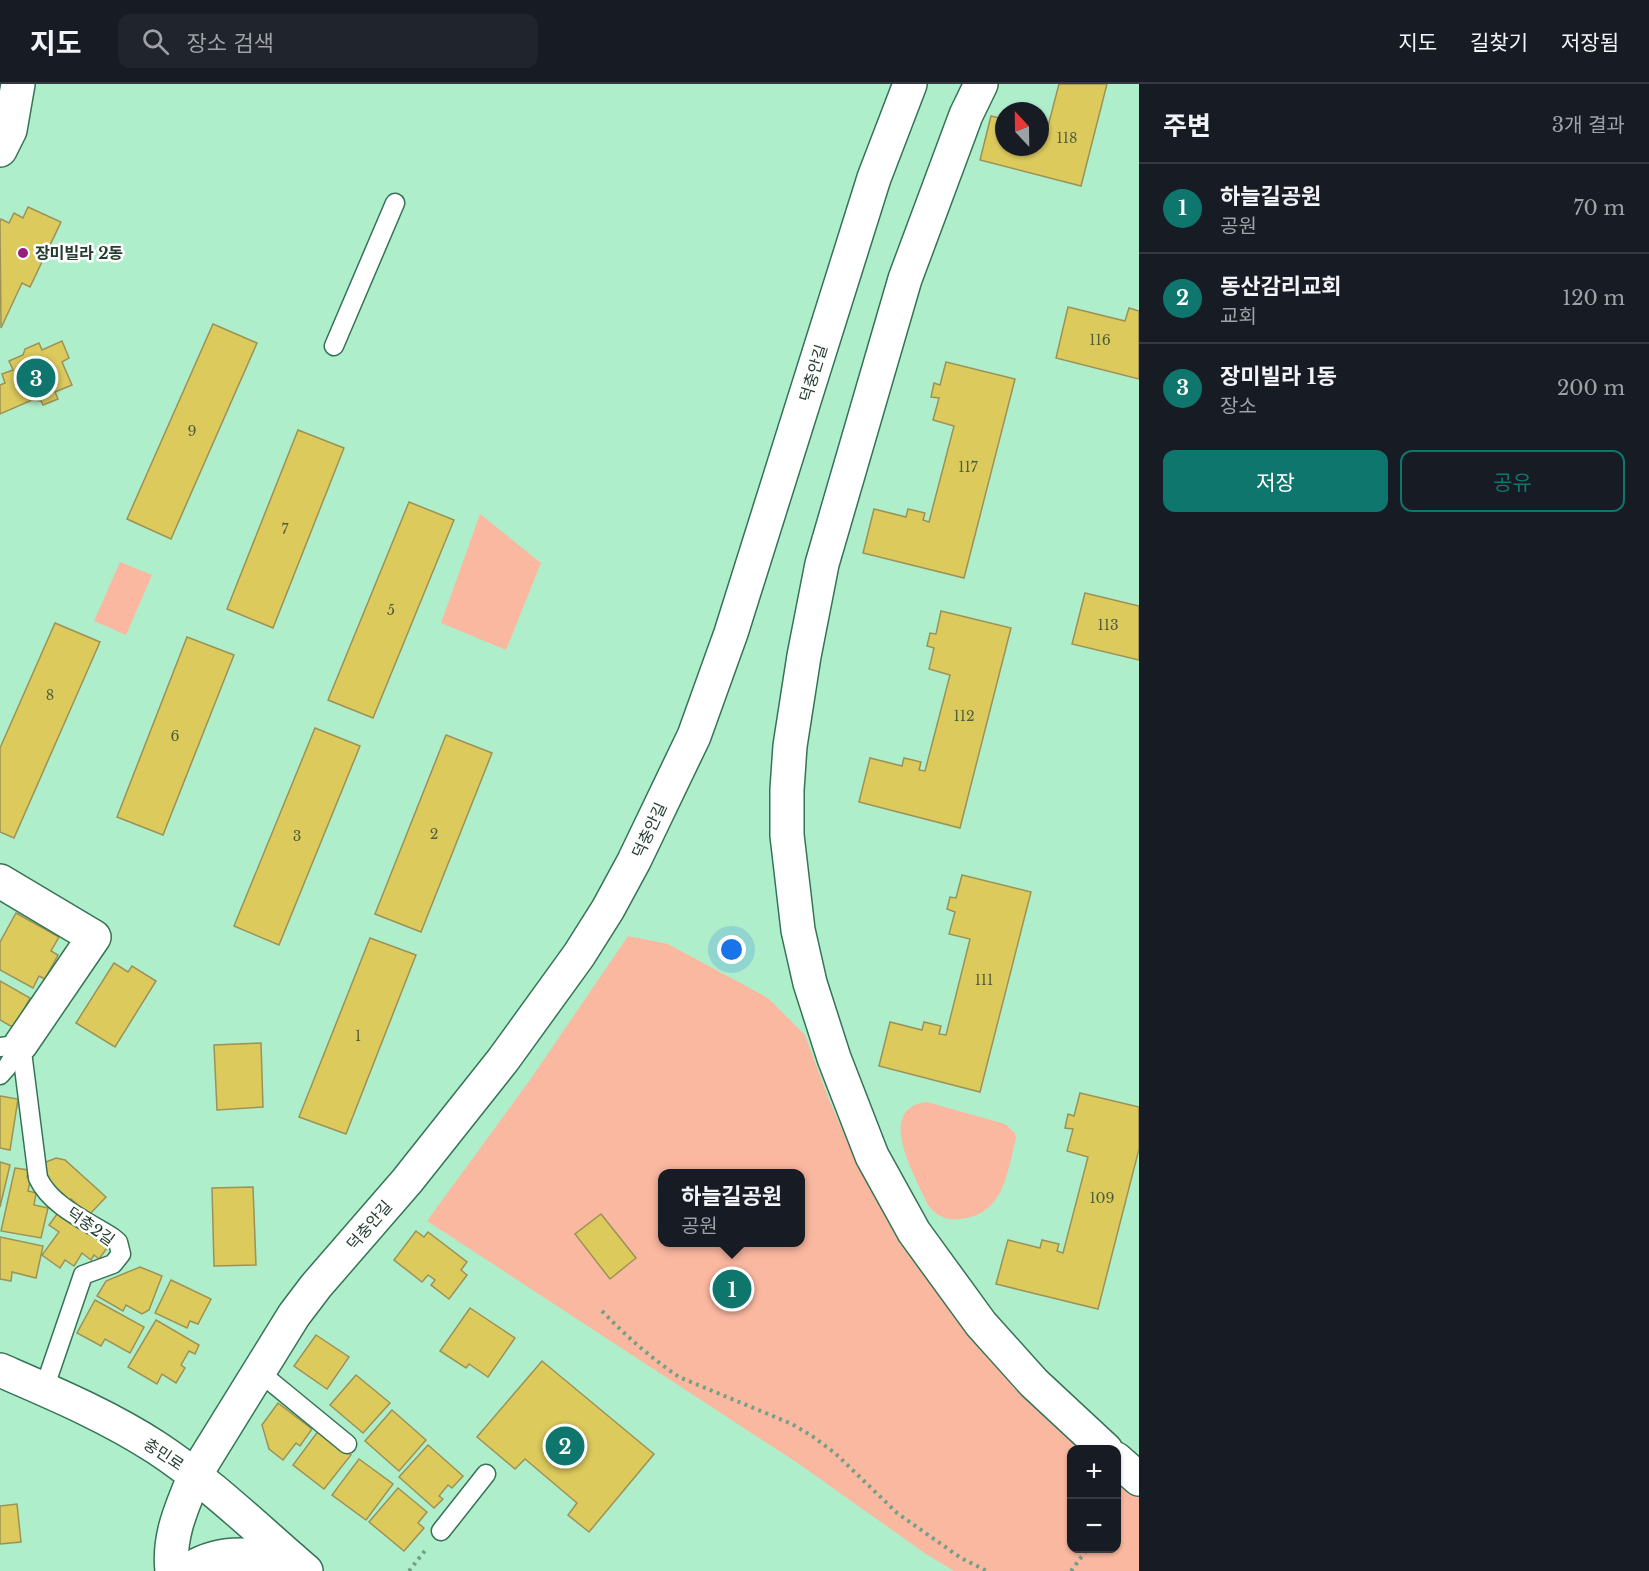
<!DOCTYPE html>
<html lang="ko">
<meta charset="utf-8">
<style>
:root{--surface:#171b24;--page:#20242c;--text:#f1f3f6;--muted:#9ea1a6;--line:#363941;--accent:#0f766e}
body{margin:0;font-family:"Libre Baskerville","Noto Sans KR",serif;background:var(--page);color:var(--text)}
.controls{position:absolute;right:18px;bottom:18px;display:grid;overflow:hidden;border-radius:12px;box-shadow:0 2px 4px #0004}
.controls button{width:54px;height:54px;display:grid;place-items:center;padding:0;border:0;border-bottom:2px solid var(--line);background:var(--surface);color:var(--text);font:30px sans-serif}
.compass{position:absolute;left:995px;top:18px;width:54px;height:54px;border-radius:50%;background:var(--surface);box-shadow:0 2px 4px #0004;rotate:338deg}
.you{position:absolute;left:732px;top:866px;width:21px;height:21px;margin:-15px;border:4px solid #fff;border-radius:50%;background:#1a73e8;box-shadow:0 0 0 9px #1a73e833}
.badge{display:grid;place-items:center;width:39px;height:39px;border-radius:50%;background:var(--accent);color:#fff;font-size:20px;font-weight:700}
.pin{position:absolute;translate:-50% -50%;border:3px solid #fff;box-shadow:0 2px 6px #0006}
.popup{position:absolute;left:658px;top:1085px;width:147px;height:78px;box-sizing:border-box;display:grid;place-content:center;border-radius:12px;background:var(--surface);filter:drop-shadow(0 2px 4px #0005);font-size:20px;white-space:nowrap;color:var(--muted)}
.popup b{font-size:22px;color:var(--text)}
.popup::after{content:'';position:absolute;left:50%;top:100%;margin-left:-12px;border:12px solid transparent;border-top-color:var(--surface)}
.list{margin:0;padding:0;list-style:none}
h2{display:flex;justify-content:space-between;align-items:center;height:78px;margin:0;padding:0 24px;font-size:26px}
h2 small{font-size:20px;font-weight:400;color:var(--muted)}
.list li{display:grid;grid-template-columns:39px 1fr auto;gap:18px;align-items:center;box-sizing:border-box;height:90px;padding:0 24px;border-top:2px solid var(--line)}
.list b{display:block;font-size:22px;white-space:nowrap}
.list p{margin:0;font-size:20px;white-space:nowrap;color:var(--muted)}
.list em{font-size:20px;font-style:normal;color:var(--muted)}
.actions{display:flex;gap:12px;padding:18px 24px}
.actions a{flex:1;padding:14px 0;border:2px solid var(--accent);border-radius:12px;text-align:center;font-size:21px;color:var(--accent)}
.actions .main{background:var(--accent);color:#fff}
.icon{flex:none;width:33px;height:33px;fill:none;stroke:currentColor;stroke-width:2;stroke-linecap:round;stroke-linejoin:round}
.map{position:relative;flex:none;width:1139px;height:1487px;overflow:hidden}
header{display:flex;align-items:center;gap:36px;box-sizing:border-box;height:84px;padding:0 30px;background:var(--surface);border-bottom:2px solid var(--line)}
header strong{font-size:28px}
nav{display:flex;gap:33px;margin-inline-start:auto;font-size:21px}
.search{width:420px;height:54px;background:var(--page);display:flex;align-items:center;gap:15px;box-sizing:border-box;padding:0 21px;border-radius:12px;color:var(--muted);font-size:22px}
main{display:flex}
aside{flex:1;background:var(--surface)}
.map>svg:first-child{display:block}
.green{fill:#fbb8a0;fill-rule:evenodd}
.building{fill:#dcca5d;stroke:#9c9257;stroke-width:1.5}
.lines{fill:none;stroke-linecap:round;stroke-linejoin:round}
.service-casing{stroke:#357355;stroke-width:21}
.minor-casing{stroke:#357355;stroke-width:36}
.tertiary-casing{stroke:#357355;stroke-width:36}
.path{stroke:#72a087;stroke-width:4;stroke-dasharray:3 4.5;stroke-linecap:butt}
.service{stroke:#fff;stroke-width:18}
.minor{stroke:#fff;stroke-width:33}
.tertiary{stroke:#fff;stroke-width:33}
.poi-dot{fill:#971f79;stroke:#fefefe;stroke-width:2}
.labels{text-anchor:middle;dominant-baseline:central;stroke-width:5;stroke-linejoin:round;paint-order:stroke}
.number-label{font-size:14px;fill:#51603a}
.poi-label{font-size:16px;font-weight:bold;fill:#233d2f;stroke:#fefefe;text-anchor:start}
.street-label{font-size:16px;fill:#233d2f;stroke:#fefefe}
</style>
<header>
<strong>지도</strong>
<div class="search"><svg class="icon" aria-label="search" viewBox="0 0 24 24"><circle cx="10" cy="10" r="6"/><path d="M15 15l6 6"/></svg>장소 검색</div>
<nav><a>지도</a><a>길찾기</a><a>저장됨</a></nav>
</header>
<main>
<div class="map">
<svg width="1139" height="1487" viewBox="0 0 1139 1487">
<rect width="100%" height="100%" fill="#afeecb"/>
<g class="green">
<path d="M 480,430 L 541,479 L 506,566 L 441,539 Z"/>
<path d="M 120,478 L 152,491 L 126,551 L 94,537 Z"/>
<path d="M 628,852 L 668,860 L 768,914 L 805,951 L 828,1013 L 858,1082 L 899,1158 L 970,1251 L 1019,1309 L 1083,1365 L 1072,1366 L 1072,1464 L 1116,1464 L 1117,1392 L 1139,1410 L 1139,1487 L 954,1487 L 926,1470 L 799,1380 L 427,1137 L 532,993 ZM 663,1090 L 801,1090 L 801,1158 L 663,1158 Z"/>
<path d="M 927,1018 L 1005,1040 L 1015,1049 L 1016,1054 C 1007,1089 1004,1131 960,1135 C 946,1137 936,1132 928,1121 C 917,1095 873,1024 927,1018 Z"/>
</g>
<g class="building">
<path d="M 1059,0 L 1107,0 L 1081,102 L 980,76 L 991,32 L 1004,35 L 1004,63 L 1040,63 L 1040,35 L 1042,36 L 1040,44 L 1047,46 Z"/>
<path d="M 28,123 L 61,138 L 30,203 L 22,199 L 1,244 L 0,138 L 1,135 L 9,139 L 14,129 L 23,134 Z"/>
<path d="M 1068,223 L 1125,237 L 1129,224 L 1139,227 L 1139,295 L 1056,274 Z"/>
<path d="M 213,240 L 257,259 L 171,455 L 127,435 Z"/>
<path d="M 62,257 L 69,274 L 62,278 L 72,301 L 55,308 L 58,315 L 43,321 L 41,317 L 32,316 L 0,330 L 0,301 L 5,299 L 2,290 L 13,286 L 9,277 L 23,271 L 25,265 L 39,259 L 42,266 Z"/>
<path d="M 946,278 L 1015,295 L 964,494 L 863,469 L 874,425 L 906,433 L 908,425 L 925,429 L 923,436 L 929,438 L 954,342 L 933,336 L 939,314 L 931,313 L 934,299 L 940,301 Z"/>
<path d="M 298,346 L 344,364 L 273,544 L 227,525 Z"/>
<path d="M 409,418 L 454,436 L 373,634 L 328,616 Z"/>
<path d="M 1085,509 L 1139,522 L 1139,576 L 1072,560 Z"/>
<path d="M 941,527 L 1011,544 L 960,744 L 859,718 L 870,674 L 902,682 L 904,674 L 921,678 L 919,686 L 925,687 L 950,591 L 929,585 L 934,564 L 927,562 L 930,549 L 936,550 Z"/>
<path d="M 55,539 L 100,558 L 14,754 L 0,748 L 0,664 Z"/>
<path d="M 187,553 L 234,571 L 163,751 L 117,733 Z"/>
<path d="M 315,644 L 360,662 L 279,861 L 234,842 Z"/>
<path d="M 446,651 L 492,669 L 421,848 L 375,830 Z"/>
<path d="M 962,791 L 1031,808 L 980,1008 L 879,982 L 890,938 L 922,946 L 924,938 L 941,942 L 939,950 L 946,951 L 970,855 L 949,850 L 955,828 L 947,825 L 950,813 L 956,814 Z"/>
<path d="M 16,829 L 59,853 L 51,867 L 58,871 L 45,895 L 39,892 L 33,904 L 0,886 L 0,858 Z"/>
<path d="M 370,854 L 416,871 L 346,1050 L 299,1033 Z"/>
<path d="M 114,879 L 128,888 L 132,882 L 156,897 L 115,963 L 76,939 Z"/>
<path d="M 0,897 L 30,914 L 14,944 L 0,936 Z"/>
<path d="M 261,959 L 263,1023 L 217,1026 L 214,961 Z"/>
<path d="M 1080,1009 L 1139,1023 L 1139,1065 L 1098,1225 L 996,1200 L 1008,1156 L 1040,1164 L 1042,1156 L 1059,1160 L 1057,1167 L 1063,1169 L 1088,1073 L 1067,1067 L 1073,1045 L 1065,1044 L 1068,1030 L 1074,1032 Z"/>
<path d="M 0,1012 L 18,1015 L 10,1066 L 0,1064 Z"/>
<path d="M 56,1074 L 65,1076 L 106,1113 L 89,1131 L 71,1115 L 69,1118 L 47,1098 L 46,1078 Z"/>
<path d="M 0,1078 L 10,1081 L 0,1123 Z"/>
<path d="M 15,1084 L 28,1086 L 27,1093 L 31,1093 L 28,1107 L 36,1109 L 34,1121 L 48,1124 L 41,1154 L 1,1147 Z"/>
<path d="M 253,1103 L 256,1181 L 214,1182 L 212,1104 Z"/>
<path d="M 60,1126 L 110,1160 L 99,1175 L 94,1171 L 91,1176 L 82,1169 L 74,1182 L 65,1176 L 60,1184 L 42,1171 L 59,1148 L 49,1141 Z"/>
<path d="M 601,1130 L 636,1174 L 610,1195 L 575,1150 Z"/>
<path d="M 416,1147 L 424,1153 L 428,1148 L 467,1178 L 461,1186 L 467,1191 L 449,1215 L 431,1201 L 435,1196 L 428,1191 L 422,1198 L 394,1176 Z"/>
<path d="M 0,1153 L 43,1162 L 36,1194 L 12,1188 L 11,1197 L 0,1195 Z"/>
<path d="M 140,1183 L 162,1192 L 149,1226 L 142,1230 L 126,1221 L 123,1227 L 97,1212 L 106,1197 Z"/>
<path d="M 171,1196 L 211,1215 L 198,1240 L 190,1237 L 187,1244 L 155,1229 Z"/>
<path d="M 95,1216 L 144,1243 L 130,1269 L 105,1255 L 101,1262 L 77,1249 Z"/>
<path d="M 470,1224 L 515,1254 L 488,1293 L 469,1280 L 466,1284 L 440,1267 Z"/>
<path d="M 156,1236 L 199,1261 L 195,1270 L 189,1267 L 181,1281 L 185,1284 L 176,1299 L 162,1290 L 157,1300 L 128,1283 Z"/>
<path d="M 316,1251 L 349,1273 L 327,1305 L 294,1282 Z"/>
<path d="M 542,1277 L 654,1370 L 589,1448 L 568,1431 L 577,1419 L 525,1375 L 515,1385 L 477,1353 Z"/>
<path d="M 356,1291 L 390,1319 L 363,1349 L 330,1321 Z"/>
<path d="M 278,1319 L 312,1345 L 300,1362 L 296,1359 L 283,1376 L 269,1365 L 262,1341 Z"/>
<path d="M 392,1326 L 426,1356 L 399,1387 L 365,1357 Z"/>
<path d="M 319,1346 L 351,1371 L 324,1405 L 293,1381 Z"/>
<path d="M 428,1361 L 463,1392 L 452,1404 L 448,1401 L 439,1412 L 443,1415 L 434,1424 L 399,1393 Z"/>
<path d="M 359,1375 L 393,1400 L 366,1436 L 332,1411 Z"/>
<path d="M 398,1404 L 427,1428 L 418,1439 L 424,1444 L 404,1467 L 369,1438 Z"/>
<path d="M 17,1420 L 21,1458 L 0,1460 L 0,1422 Z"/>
</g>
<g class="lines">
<g class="service-casing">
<g id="service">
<path d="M 334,262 L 395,119"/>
<path d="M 21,960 L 38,1094 C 51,1122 87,1137 112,1153 L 118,1158 L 121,1170 L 113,1180 L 83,1191 L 44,1305"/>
<path d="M 0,963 L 21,960"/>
<path d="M 0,991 L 7,983 L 21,960"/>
<path d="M 258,1287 L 347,1360"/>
<path d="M 441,1447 L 486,1390"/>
</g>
</g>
<g class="minor-casing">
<g id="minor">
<path d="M 981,0 L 966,31 L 905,195 L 822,480 L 804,572 L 790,662 L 787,706 L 787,751 L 798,846 L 810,899 L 834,974 L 872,1072 L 914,1148 L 981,1240 L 1034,1299 L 1106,1366"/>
<path d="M 0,66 L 10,46 L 18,0"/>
<path d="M 0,797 L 94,853 L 21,960"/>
<path d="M 1116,1375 L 1139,1395"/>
<path d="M 172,1487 C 168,1452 182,1423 195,1391"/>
</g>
</g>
<g class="tertiary-casing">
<g id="tertiary">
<path d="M 0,1286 C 53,1309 108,1332 157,1364 C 210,1399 257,1445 306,1487"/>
<path d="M 195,1391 L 294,1231 L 316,1202 L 407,1097 L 503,976 L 579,871 L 608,825 L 634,777 L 694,652 L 731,549 L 874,94 L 910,0"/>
<path d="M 187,1487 C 220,1464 255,1471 292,1475"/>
</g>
</g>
<g class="path">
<path d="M 602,1227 C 626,1252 651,1274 679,1293 L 792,1340 L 812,1352 L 835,1369 L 897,1429 L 961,1474 L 987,1487"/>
<path d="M 409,1487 L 427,1464"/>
<path d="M 1071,1487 L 1088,1464"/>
</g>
<use href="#service" class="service"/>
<use href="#minor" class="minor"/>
<use href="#tertiary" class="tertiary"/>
</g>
<circle class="poi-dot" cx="23" cy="169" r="6"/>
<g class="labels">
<g class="number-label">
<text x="1067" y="54">118</text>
<text x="1100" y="256">116</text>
<text x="192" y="347">9</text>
<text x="968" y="383">117</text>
<text x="285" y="445">7</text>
<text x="391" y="526">5</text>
<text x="1108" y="541">113</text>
<text x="50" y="611">8</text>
<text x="964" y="632">112</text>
<text x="175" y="652">6</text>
<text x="434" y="750">2</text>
<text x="297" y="752">3</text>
<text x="984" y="896">111</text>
<text x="358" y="952">1</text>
<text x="1102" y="1114">109</text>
</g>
<g class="poi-label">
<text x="35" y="169">장미빌라 2동</text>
</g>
<g class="street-label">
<text transform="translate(813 289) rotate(-73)">덕충안길</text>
<text transform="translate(649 746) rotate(-65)">덕충안길</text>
<text transform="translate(369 1141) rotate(-49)">덕충안길</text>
<text transform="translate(91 1142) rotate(35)">덕충2길</text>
<text transform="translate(164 1370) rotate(34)">충민로</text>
</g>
</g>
</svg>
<div class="controls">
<button>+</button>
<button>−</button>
</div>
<svg class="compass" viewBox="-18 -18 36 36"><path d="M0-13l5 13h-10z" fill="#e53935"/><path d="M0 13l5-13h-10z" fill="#9ea1a6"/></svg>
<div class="you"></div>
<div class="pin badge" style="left:732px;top:1205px">1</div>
<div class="popup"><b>하늘길공원</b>공원</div>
<div class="pin badge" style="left:565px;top:1362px">2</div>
<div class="pin badge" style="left:36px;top:294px">3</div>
</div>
<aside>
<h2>주변<small>3개 결과</small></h2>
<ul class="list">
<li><span class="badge">1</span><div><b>하늘길공원</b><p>공원</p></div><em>70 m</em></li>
<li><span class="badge">2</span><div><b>동산감리교회</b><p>교회</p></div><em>120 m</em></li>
<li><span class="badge">3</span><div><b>장미빌라 1동</b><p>장소</p></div><em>200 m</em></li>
</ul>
<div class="actions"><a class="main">저장</a><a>공유</a></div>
</aside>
</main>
